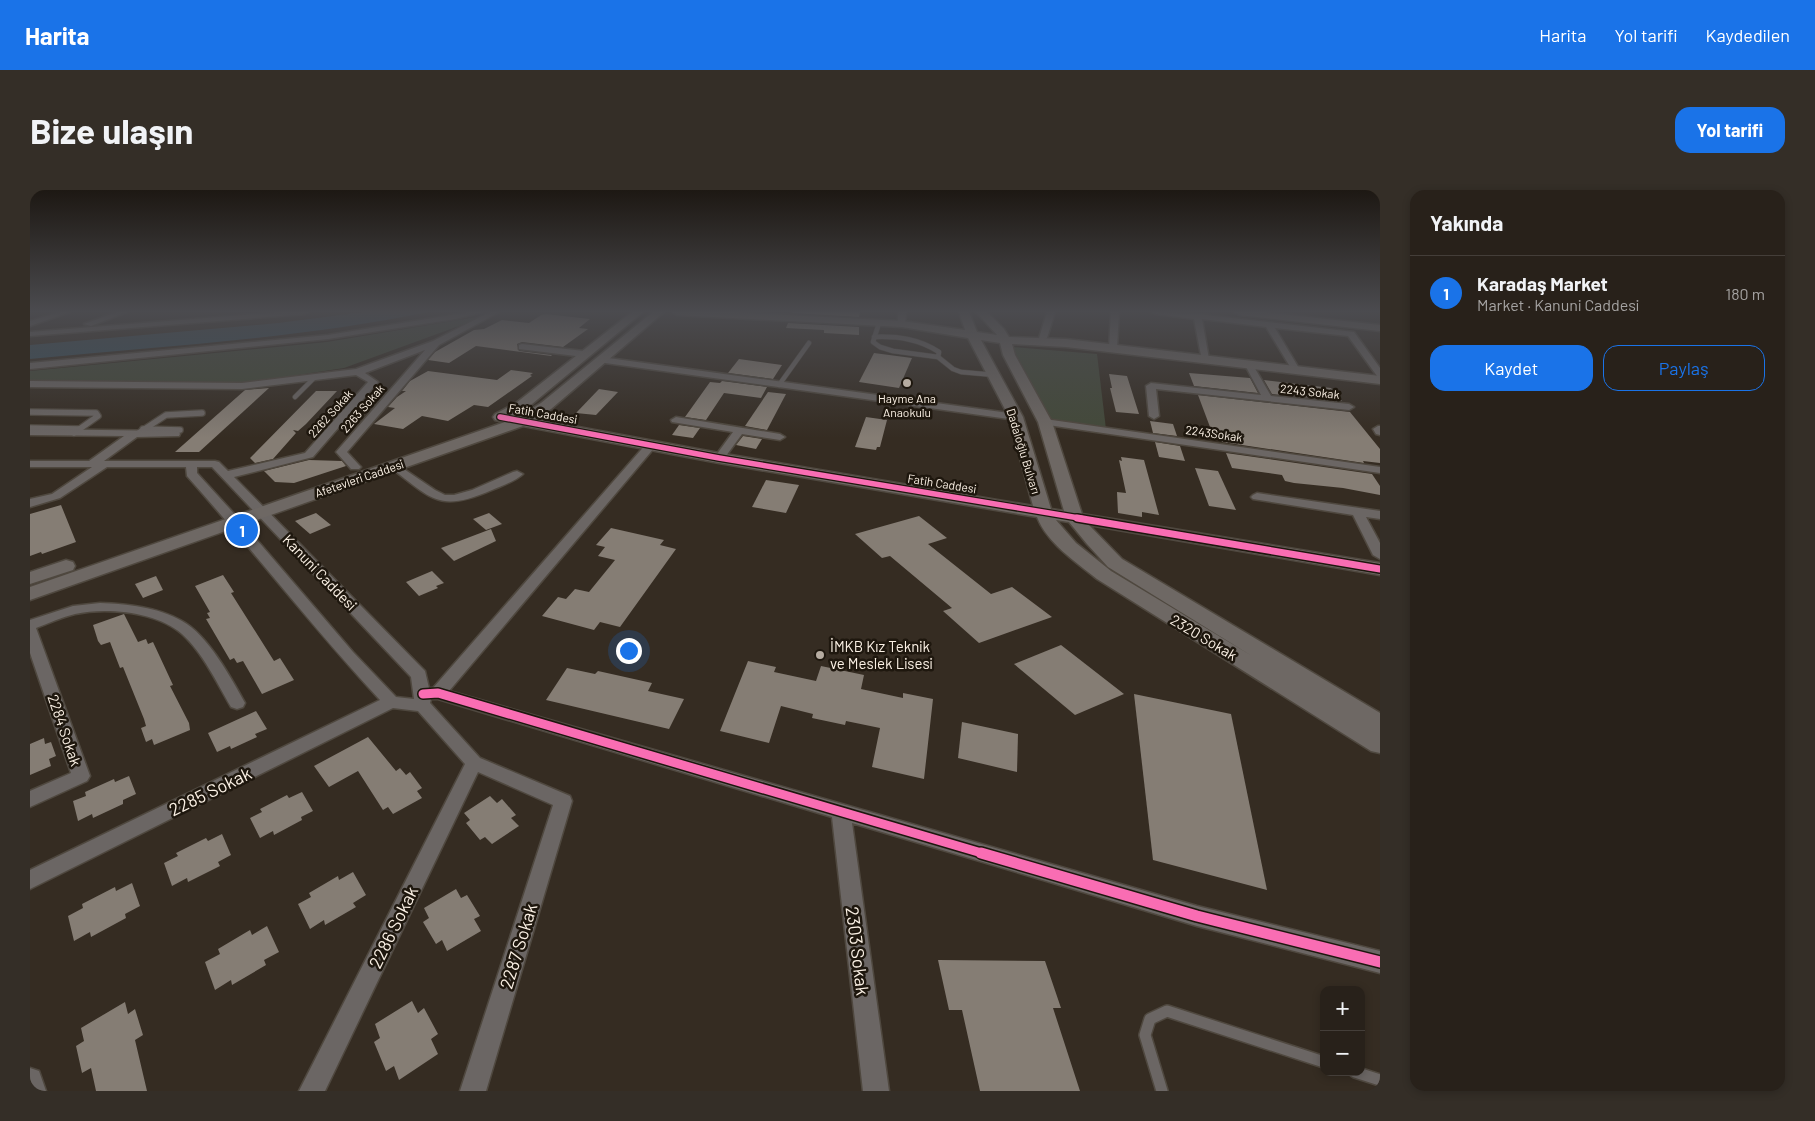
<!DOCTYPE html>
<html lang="tr">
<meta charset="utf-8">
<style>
:root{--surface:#28211a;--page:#342e27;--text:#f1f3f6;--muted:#a5a3a2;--line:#443e39;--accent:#1a73e8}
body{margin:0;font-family:Barlow,sans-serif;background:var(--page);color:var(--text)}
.controls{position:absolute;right:15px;bottom:15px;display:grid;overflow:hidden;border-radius:10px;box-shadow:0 2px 8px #0003}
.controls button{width:45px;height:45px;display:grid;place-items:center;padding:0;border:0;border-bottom:1px solid var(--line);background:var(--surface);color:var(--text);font:25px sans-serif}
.you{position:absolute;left:598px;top:460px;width:18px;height:18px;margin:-12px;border:4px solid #fff;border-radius:50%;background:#1a73e8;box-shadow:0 0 0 8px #1a73e833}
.badge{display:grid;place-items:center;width:32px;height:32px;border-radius:50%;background:var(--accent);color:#fff;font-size:16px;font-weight:700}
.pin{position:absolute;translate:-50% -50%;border:2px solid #fff;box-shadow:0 1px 5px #0006}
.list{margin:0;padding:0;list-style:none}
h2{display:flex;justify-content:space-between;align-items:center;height:65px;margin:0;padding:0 20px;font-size:21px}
h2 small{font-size:16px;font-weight:400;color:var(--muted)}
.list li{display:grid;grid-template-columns:32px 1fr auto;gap:15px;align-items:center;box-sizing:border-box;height:75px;padding:0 20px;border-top:1px solid var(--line)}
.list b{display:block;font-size:19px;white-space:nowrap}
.list p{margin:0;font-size:16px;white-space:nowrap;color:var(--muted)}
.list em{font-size:16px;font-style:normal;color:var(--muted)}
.actions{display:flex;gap:10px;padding:15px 20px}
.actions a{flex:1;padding:11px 0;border:1px solid var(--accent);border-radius:15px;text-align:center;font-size:18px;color:var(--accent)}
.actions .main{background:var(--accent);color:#fff}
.map{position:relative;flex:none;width:1350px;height:901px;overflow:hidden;border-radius:15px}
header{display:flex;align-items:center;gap:30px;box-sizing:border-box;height:70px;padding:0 25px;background:var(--accent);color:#fff}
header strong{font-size:24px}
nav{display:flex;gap:28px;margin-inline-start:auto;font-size:18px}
.intro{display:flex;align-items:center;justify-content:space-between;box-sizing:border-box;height:120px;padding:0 30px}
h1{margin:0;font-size:35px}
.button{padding:12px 22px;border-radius:15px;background:var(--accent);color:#fff;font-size:18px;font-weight:700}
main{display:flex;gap:30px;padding:0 30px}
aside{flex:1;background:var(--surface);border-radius:15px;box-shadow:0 2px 8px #0003}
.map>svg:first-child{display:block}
.green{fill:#434939}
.water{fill:#374f5c}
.building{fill:#857d74}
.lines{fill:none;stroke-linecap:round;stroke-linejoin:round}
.lane-far2-casing{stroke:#4f483f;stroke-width:5.5}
.lane-far1-casing{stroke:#4f483f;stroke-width:8}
.lane-casing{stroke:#4f483f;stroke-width:14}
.street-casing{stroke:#4f483f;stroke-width:3}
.secondary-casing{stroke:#4f483f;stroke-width:3}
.lane-far2{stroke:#6b6664;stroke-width:4.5}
.lane-far1{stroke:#6b6664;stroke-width:5.5}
.lane{stroke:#6b6664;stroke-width:11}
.street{fill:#6b6664;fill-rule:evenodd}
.secondary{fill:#6e6864;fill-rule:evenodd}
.cycleway-far3-casing{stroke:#1e170e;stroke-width:8}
.cycleway-far2-casing{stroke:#1e170e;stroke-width:10}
.cycleway-far1-casing{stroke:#1e170e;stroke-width:12}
.cycleway-casing{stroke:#1e170e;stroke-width:14}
.cycleway-far3{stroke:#f96db3;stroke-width:5.5}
.cycleway-far2{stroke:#f96db3;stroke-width:7}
.cycleway-far1{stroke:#f96db3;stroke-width:9}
.cycleway{stroke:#f96db3;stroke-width:11}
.poi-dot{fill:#b6aca1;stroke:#1e170e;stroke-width:2}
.labels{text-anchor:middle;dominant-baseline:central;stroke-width:5;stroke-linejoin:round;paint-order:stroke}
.far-street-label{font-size:12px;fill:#fbf1e5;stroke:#1e170e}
.far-poi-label{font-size:12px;fill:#fbf1e5;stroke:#1e170e}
.street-label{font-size:15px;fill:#fbf1e5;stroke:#1e170e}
.poi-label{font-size:15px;fill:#fbf1e5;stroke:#1e170e;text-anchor:start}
.near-street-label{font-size:18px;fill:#fbf1e5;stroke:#1e170e}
</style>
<header>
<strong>Harita</strong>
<nav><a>Harita</a><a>Yol tarifi</a><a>Kaydedilen</a></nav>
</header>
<div class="intro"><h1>Bize ulaşın</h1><a class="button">Yol tarifi</a></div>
<main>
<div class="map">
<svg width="1350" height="901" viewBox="0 0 1350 901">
<rect width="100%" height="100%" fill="#352c22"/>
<g class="green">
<path d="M 459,125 L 314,178 L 216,193 L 0,191 L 0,181 L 297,152 Z"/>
<path d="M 982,157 L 1067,164 L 1076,239 L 1021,230 Z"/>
</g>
<path class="water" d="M 334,122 L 398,122 C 267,149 133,156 0,169 L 0,155 L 248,133 Z"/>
<g class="building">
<path d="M 762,122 L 830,122 L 829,127 L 762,123 Z"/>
<path d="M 516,124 L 560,129 L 549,138 L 558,139 L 533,157 L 492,152 L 487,154 L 489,161 L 522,165 L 521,166 L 446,156 L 419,173 L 398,170 L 405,162 L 444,140 L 454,139 L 472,130 L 499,133 L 511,125 Z"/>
<path d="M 758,133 L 829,137 L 829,145 L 794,143 L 794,140 L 756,138 Z"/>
<path d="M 844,163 L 882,168 L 869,198 L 829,192 Z"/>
<path d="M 709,169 L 752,175 L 743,189 L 698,183 Z"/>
<path d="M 481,180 L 503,183 L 500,185 L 502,186 L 458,217 L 444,215 L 418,231 L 392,226 L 373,239 L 344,234 L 365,218 L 358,217 L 367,207 L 376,201 L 372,201 L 380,191 L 398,181 L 467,190 Z"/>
<path d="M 1159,183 L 1220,188 L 1228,203 L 1164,196 Z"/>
<path d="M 1079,184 L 1097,186 L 1109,224 L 1086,222 L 1080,198 L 1082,198 Z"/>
<path d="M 1234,190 L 1301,198 L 1312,211 L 1242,204 Z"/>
<path d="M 692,191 L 737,197 L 731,208 L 694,203 L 676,230 L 655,227 L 680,192 L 690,193 Z"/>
<path d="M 239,198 L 169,262 L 145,262 L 215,200 Z"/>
<path d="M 569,199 L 588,202 L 566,225 L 546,223 Z"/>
<path d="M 286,201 L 307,201 L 276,234 L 268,241 L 263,240 L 266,243 L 243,269 L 225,273 L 220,268 Z"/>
<path d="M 738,202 L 756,204 L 737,240 L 715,236 Z"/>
<path d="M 1168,205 L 1320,222 L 1350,259 L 1350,273 L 1333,271 L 1334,273 L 1192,252 L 1189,246 L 1183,245 Z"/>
<path d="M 836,227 L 857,230 L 850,257 L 847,257 L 846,260 L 825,257 Z"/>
<path d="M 1120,231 L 1143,234 L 1147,246 L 1123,243 Z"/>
<path d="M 649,235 L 670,238 L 663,248 L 642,245 Z"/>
<path d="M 713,246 L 732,249 L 726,259 L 706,255 Z"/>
<path d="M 1125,252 L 1150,256 L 1155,271 L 1129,267 Z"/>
<path d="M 1196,263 L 1342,284 L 1350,296 L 1350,305 L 1313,298 L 1264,293 L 1255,291 L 1252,285 L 1202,278 Z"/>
<path d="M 1091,267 L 1114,270 L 1129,325 L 1112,322 L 1112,327 L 1088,323 L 1087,302 L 1096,303 L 1089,270 L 1092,271 Z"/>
<path d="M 279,270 L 312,271 L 316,276 L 264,293 L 245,292 L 234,281 Z"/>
<path d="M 1165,278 L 1188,281 L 1206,320 L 1179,316 Z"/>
<path d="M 736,290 L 769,295 L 756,323 L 722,317 Z"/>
<path d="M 31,315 L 46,352 L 12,364 L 11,362 L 0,366 L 0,324 Z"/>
<path d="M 286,323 L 301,335 L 280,344 L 265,331 Z"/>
<path d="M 459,323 L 472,334 L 456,340 L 443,329 Z"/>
<path d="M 889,326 L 917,348 L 898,354 L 961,404 L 982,397 L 1022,427 L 949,453 L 913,421 L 922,418 L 860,366 L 852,368 L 825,344 Z"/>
<path d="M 581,338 L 634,350 L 630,355 L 646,359 L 590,437 L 570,432 L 564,440 L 512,426 L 528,407 L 536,409 L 545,399 L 559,402 L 585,370 L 568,366 L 575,357 L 566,355 Z"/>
<path d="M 461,339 L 466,351 L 424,371 L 411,358 Z"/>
<path d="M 402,381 L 414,393 L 406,396 L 408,398 L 389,406 L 376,392 Z"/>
<path d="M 193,385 L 204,402 L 201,403 L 244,471 L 250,468 L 264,490 L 232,504 L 213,471 L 207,473 L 204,468 L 200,470 L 176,429 L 180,428 L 177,423 L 180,422 L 165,396 Z"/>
<path d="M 126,386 L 133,400 L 113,408 L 105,394 Z"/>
<path d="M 94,424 L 108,452 L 116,449 L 118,454 L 123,452 L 143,495 L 140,496 L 159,533 L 160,540 L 124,555 L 122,549 L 116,552 L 111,538 L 116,536 L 114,529 L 93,477 L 90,478 L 80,452 L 71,455 L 68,451 L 63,435 Z"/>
<path d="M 1031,455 L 1094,504 L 1045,525 L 984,474 Z"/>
<path d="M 718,471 L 746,477 L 744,482 L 786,491 L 791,476 L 834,485 L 831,499 L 873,508 L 873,503 L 903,509 L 894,589 L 842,577 L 850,538 L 816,531 L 815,535 L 782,528 L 783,524 L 751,516 L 739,553 L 690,541 Z"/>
<path d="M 537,478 L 565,484 L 568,481 L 622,493 L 618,501 L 654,509 L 639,539 L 516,510 Z"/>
<path d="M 1104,504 L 1201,524 L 1237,700 L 1123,670 Z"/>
<path d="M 226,521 L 237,539 L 225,544 L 227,547 L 201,559 L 200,556 L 187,562 L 178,543 Z"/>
<path d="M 932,532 L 988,544 L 987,582 L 928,568 Z"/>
<path d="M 338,547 L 366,581 L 370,578 L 376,585 L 380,582 L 392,598 L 387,601 L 392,608 L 363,624 L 358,617 L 353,620 L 328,581 L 299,597 L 284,576 Z"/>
<path d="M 14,548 L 15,554 L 21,552 L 26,566 L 19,569 L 21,576 L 0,585 L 0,554 Z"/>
<path d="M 99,586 L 106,604 L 93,610 L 93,614 L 63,628 L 62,624 L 48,631 L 43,611 L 56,606 L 55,602 L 84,589 L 85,592 Z"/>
<path d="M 272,602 L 283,621 L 271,627 L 272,630 L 244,645 L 243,641 L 230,648 L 220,628 L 232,622 L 230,619 L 257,605 L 259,608 Z"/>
<path d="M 460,606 L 467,613 L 472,609 L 486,625 L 481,628 L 489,636 L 462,654 L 455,647 L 450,650 L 436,633 L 440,630 L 434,623 Z"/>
<path d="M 192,644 L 201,665 L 188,672 L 190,676 L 158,692 L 157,688 L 142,696 L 134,673 L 148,666 L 146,663 L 176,648 L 178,651 Z"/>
<path d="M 323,682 L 336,705 L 323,713 L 326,717 L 295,735 L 294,730 L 280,739 L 268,714 L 281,707 L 279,703 L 308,686 L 309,690 Z"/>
<path d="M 102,693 L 110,716 L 95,724 L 96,728 L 61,747 L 60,742 L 44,751 L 38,726 L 53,718 L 52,714 L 85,697 L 86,701 Z"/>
<path d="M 426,699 L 431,708 L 437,705 L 450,726 L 444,729 L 451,741 L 417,761 L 412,750 L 406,754 L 393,732 L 399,728 L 394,718 Z"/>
<path d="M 237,736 L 249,762 L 234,770 L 236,775 L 202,795 L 201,790 L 185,800 L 175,772 L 190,764 L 188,759 L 220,740 L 222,745 Z"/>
<path d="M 908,770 L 1015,771 L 1031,818 L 1023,818 L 1050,901 L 950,901 L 932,820 L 919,820 Z"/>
<path d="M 382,811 L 388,823 L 394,818 L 408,844 L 401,849 L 408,864 L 369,890 L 364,876 L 356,881 L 344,852 L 350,848 L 345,834 Z"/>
<path d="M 95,812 L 98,824 L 105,819 L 113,845 L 105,850 L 117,901 L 66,901 L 61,878 L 52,883 L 46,856 L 54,851 L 51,838 Z"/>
</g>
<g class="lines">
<g class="lane-far2-casing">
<g id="lane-far2">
<path d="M 849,133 L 843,152 L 850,157 L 863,161 L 908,167 L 923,179 L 931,182 L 965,185"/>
<path d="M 844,147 C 868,146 889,149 909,162 L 908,167"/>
<path d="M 749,195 L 779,153"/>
<path d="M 265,207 L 285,187"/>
</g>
</g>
<g class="lane-far1-casing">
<g id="lane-far1">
<path d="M 0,222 L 66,223 L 68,226 L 44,243"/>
<path d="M 0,238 L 50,239"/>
<path d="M 113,239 L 150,240"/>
<path d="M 107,244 L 136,225 L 172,223"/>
</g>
</g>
<g class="lane-casing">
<g id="lane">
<path d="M 1325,882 L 1350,890"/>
<path d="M 1132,901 L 1115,845 L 1120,829 L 1137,821 L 1294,872"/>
</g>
</g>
<g class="street-casing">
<g id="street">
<path d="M 30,122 L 40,122 L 0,136 L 0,131 Z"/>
<path d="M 87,122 L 97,122 L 61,136 L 54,134 Z"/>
<path d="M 251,122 L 279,122 L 275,124 L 0,146 L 0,142 Z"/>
<path d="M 440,122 L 453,122 L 425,129 L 298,149 L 0,179 L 0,173 L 298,145 Z"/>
<path d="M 460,122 L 469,122 L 409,155 L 317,262 L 329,275 L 331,277 L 329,279 L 321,279 L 306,262 L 395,160 L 335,183 L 348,192 L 283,267 L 204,287 L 395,481 L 399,498 L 403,498 L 617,253 L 625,253 L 626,255 L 625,257 L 419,501 L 1167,716 L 1350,761 L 1350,783 L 1167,736 L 822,633 L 859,901 L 833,901 L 802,627 L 408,509 L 401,509 L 400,513 L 450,568 L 540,606 L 542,611 L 456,901 L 430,901 L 523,615 L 448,582 L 295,901 L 269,901 L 435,574 L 388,521 L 363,518 L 0,699 L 0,680 L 350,510 C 283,438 223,360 157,286 L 156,277 L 77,277 L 30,308 L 0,317 L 0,309 L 22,304 L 62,277 L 0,277 L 0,271 L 59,271 L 94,246 L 0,245 L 0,239 L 145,241 L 149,242 L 150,244 L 149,246 L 107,247 L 74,271 L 185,271 L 189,272 L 198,281 L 275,263 L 338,192 L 326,185 L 212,199 L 0,197 L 0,191 L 212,193 L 326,179 L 403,151 ZM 167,277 L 182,277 L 381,487 L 384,509 L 366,507 L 323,462 L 209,329 L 167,283 Z"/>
<path d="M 868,122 L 876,122 L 875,136 L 868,134 Z"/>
<path d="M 1017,122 L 1025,122 L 1017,148 L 1013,150 L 1009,148 Z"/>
<path d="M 1081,122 L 1089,122 L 1087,158 L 1083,161 L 1079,158 Z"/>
<path d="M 1122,122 L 1167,124 L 1324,142 L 1350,178 L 1350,187 L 1347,186 L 1318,146 L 1245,138 L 1270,180 L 1266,183 L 1262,180 L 1236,137 L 1172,129 L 1179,169 L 1172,171 L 1164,129 L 1126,124 Z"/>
<path d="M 492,154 L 554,161 L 558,164 L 554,167 L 489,159 L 489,155 Z"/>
<path d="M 571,167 L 986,224 L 991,227 L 986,230 L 568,172 L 567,170 Z"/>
<path d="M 1219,172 L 1223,175 L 1241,206 L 1319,214 L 1324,217 L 1319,220 L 1126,199 L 1129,226 L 1124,229 L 1119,226 L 1116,196 L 1121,193 L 1231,205 L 1215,175 Z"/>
<path d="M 646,227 L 750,244 L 755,247 L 750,250 L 712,244 L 693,270 L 689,271 L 684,268 L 703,242 L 642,232 L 641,230 Z"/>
<path d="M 1015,229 L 1350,277 L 1350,283 L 1011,234 L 1010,232 Z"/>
<path d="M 1348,236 L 1350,236 L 1350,245 L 1346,244 L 1343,239 Z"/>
<path d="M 365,273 L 405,300 L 415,305 L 424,305 L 442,300 L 483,282 L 487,281 L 493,284 C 486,291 471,296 462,300 C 409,323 402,309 361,278 L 359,276 L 361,274 Z"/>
<path d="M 1227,303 L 1350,321 L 1350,329 L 1336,327 L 1350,353 L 1350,369 L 1343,365 L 1323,325 L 1223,309 L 1221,307 L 1223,305 Z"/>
<path d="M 70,413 C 97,414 128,417 152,431 C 178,445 201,488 215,513 L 213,517 L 207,519 L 201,517 C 187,493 173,463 152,444 C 127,422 77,417 45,424 C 32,427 19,433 6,438 L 60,586 L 57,591 L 0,617 L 0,601 L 41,583 L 0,463 L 0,430 L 43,416 Z"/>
<path d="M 0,878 L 9,881 L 16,901 L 0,901 Z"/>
</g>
</g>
<g class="secondary-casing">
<g id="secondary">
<path d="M 602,122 L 613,122 L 496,219 L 484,225 L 490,226 L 511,213 L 623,122 L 634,122 L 521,219 L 505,229 L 689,263 L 1003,316 L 979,227 L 938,148 L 872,137 L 647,125 L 642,122 L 701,122 L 872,131 L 935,140 L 929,122 L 939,122 L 947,142 L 967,145 L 946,122 L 957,122 L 974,139 L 979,147 L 1036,149 L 1350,186 L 1350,194 L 1036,157 L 982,154 L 985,165 L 1022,232 L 1052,324 L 1350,373 L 1350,385 L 1059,335 L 1092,369 L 1350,523 L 1350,563 L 1341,561 L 1067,389 C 1046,372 1017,353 1007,327 L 689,273 L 493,236 L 0,410 L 0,397 L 475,232 L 465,230 L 463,227 L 465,224 L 486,213 ZM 951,150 L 970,153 L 973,165 L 1008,232 L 1034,321 L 1021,319 L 993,227 ZM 1026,330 L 1039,332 L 1057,354 L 1078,377 L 1222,466 L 1081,381 L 1046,353 Z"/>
<path d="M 1204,122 L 1234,122 L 1350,135 L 1350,141 L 1209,125 Z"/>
<path d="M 36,370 L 43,372 L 45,376 L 43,380 L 0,394 L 0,382 Z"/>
</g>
</g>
<use href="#lane-far2" class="lane-far2"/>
<use href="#lane-far1" class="lane-far1"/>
<use href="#lane" class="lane"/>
<use href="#street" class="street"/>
<use href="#secondary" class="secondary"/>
<g class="cycleway-far3-casing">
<path id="cycleway-far3" d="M 470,227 L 689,268 L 1055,329"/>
</g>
<g class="cycleway-far2-casing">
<path id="cycleway-far2" d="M 1047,328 L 1350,379"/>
</g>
<g class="cycleway-far1-casing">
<path id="cycleway-far1" d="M 393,504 L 408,503 L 955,664"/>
</g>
<g class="cycleway-casing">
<path id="cycleway" d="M 951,663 L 1167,726 L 1350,772"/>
</g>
<use href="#cycleway-far3" class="cycleway-far3"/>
<use href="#cycleway-far2" class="cycleway-far2"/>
<use href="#cycleway-far1" class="cycleway-far1"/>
<use href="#cycleway" class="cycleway"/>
</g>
<linearGradient id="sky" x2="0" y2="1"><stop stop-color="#1d1813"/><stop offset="0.49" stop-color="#4b4b4f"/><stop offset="1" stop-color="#4b4b4f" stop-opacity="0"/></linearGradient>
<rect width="1350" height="248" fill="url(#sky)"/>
<g class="poi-dot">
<circle cx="877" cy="193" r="5"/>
<circle cx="790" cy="465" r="5"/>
</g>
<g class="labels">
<g class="far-street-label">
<text transform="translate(1280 201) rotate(6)">2243 Sokak</text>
<text transform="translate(332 218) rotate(-49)">2263 Sokak</text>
<text transform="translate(300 223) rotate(-48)">2262 Sokak</text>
<text transform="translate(513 223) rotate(10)">Fatih Caddesi</text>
<text transform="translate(1184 243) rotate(8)">2243Sokak</text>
<text transform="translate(994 261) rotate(73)">Dadaloğlu Bulvarı</text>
<text transform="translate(329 288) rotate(-19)">Afetevleri Caddesi</text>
<text transform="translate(912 293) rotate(9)">Fatih Caddesi</text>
</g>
<g class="far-poi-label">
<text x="877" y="208">Hayme Ana<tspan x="877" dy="14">Anaokulu</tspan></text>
</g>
<g class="street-label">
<text transform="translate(290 382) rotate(46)">Kanuni Caddesi</text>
<text transform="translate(1174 447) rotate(31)">2320 Sokak</text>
<text transform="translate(35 540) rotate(71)">2284 Sokak</text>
</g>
<g class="poi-label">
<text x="800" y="456">İMKB Kız Teknik<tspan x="800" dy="17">ve Meslek Lisesi</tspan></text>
</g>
<g class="near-street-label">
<text transform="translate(180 601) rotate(-26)">2285 Sokak</text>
<text transform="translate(363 737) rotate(-64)">2286 Sokak</text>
<text transform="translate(488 756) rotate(-73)">2287 Sokak</text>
<text transform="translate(828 761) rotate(83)">2303 Sokak</text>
</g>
</g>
</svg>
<div class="controls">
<button>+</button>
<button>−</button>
</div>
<div class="you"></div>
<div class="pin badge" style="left:212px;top:340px">1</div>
</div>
<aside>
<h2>Yakında<small></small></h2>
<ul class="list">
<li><span class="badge">1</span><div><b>Karadaş Market</b><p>Market · Kanuni Caddesi</p></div><em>180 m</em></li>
</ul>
<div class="actions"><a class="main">Kaydet</a><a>Paylaş</a></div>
</aside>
</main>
